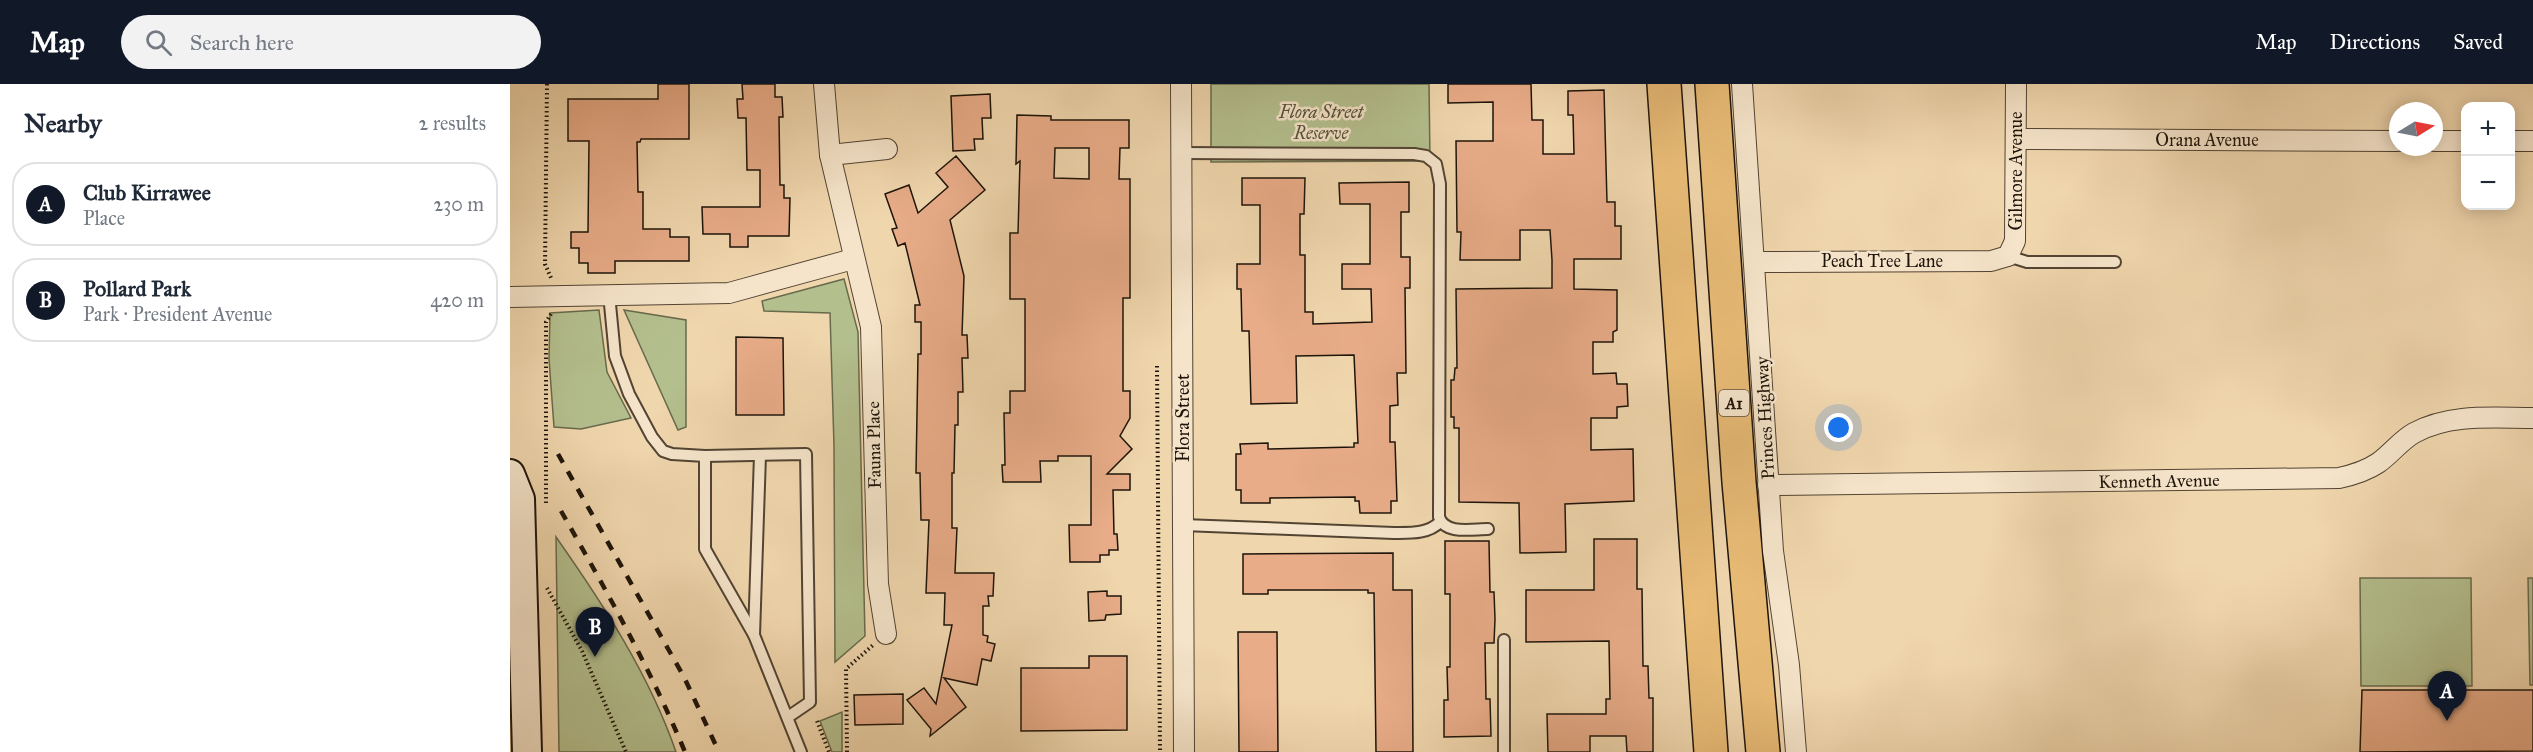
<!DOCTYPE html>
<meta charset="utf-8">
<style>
:root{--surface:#fff;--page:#f2f2f3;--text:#1f2937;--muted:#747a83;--line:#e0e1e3;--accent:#111827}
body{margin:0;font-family:"IM FELL Great Primer",serif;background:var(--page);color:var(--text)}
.controls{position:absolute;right:18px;top:18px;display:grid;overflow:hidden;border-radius:12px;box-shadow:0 3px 15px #0003}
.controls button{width:54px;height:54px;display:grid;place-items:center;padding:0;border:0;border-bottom:2px solid var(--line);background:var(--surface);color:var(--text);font:30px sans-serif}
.compass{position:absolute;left:1879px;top:18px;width:54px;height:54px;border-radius:50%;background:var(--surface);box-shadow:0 3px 15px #0003;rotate:80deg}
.you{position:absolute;left:1329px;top:344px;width:21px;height:21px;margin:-15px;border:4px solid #fff;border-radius:50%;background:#1a73e8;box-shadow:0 0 0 9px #1a73e833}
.badge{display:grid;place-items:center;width:39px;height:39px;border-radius:50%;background:var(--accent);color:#fff;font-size:20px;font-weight:700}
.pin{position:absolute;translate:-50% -50px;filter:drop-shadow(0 2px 3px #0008)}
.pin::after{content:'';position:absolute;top:32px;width:21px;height:18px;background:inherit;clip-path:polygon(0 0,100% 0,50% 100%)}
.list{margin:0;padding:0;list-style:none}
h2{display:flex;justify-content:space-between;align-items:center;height:78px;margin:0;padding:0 24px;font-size:26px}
h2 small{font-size:20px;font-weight:400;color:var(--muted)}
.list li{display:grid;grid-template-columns:39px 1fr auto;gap:18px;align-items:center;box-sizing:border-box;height:84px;margin:0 12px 12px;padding:0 12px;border:2px solid var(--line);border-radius:24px}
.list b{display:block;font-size:22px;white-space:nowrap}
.list p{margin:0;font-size:20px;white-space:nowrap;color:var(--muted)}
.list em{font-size:20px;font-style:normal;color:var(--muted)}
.icon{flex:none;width:33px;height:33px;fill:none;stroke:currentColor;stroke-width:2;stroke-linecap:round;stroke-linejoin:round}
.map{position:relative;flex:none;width:2023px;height:668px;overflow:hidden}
header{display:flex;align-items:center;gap:36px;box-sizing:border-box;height:84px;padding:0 30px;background:var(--accent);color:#fff}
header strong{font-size:28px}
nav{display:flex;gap:33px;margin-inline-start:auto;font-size:21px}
.search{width:420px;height:54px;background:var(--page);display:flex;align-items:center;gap:15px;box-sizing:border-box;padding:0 21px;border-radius:33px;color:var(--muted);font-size:22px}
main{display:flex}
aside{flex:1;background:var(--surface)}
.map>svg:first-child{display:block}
.green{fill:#b4bf8e;stroke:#686a4c;stroke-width:1.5}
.building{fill:#e8ac88;stroke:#1d140a;stroke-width:1.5;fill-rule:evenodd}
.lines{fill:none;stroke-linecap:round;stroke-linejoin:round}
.service-casing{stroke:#524433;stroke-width:14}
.minor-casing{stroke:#524433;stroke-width:22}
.secondary-casing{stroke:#1d140a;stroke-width:32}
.trunk-casing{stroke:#1d140a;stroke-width:36}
.path{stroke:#1d140a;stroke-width:4;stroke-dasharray:1.5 3;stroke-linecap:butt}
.service{stroke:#f5e4ca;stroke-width:10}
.minor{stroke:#f5e4ca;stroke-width:20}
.secondary{stroke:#f5e4ca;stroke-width:28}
.trunk{stroke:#e8bb76;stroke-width:33}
.rail{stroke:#1d140a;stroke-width:4.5;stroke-dasharray:10 10;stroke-linecap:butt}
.labels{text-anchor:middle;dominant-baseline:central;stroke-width:5;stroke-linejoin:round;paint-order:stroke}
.shield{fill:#f5e4ca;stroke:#5e5244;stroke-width:1.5}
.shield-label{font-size:16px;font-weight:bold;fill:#1d140a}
.park-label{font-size:18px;font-style:italic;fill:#525038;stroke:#f5e4ca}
.street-label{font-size:18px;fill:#1d140a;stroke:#f5e4ca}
</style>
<header>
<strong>Map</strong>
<div class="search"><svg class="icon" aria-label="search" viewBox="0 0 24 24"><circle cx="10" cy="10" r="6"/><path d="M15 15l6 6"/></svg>Search here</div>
<nav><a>Map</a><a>Directions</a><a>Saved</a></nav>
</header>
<main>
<aside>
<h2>Nearby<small>2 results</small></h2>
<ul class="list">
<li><span class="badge">A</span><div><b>Club Kirrawee</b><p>Place</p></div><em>230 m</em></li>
<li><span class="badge">B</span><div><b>Pollard Park</b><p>Park · President Avenue</p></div><em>420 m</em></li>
</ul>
</aside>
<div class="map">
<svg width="2023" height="668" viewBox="0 0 2023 668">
<rect width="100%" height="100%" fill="#f0d6ad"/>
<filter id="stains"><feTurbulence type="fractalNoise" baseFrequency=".00333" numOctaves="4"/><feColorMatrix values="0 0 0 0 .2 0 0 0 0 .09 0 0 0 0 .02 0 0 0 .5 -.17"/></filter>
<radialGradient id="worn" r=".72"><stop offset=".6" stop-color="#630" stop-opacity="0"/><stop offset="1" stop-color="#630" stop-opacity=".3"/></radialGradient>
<g class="green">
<path d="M 701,0 L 919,0 L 920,77 L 701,78 Z"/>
<path d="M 334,195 L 348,248 L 355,552 L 325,578 L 324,362 L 320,229 L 254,227 L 252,217 Z"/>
<path d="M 89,226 L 97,288 L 121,334 L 71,345 L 44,343 L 39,275 L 40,229 Z"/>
<path d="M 114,226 L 176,236 L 176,343 L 168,346 Z"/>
<path d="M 46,453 C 93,520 139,590 166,668 L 49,668 Z"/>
<path d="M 1850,494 L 1961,494 L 1962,602 L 1851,602 Z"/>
<path d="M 2018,494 L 2023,494 L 2023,601 L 2020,601 Z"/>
<path d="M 332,628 L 332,668 L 322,668 L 310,637 Z"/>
</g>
<g class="building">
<path d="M 148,0 L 179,0 L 179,55 L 131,55 L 130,58 L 127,58 L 128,108 L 133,108 L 133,145 L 160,145 L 160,153 L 179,153 L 179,177 L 105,177 L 105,189 L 78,189 L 78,179 L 69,179 L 69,164 L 61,164 L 61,148 L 78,148 L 79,57 L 58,57 L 58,15 L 148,15 Z"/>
<path d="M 232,0 L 265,0 L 265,13 L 272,13 L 273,33 L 269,33 L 270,101 L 274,101 L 274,114 L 280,114 L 279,152 L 238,152 L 238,163 L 220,163 L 220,150 L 193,150 L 192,123 L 250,123 L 250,86 L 237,86 L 236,34 L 228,34 L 227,15 L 233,15 Z"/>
<path d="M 938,0 L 1021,0 L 1022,36 L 1033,36 L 1033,70 L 1064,70 L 1063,31 L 1058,31 L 1058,7 L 1094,6 L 1097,118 L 1105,118 L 1105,142 L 1111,142 L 1111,175 L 1064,175 L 1064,205 L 1107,206 L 1107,246 L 1103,248 L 1103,258 L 1083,258 L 1083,290 L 1106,289 L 1107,300 L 1117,300 L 1118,322 L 1107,323 L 1107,334 L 1081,334 L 1081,366 L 1123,365 L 1124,417 L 1055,420 L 1056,468 L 1010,469 L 1009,419 L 949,418 L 949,344 L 944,344 L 944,333 L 941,333 L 941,296 L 944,296 L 945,284 L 947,284 L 946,205 L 1042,204 L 1042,176 L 1040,146 L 1010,146 L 1010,176 L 950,176 L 951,148 L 947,148 L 946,57 L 983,57 L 983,18 L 938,19 Z"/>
<path d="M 480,10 L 481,34 L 472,34 L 473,55 L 464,55 L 465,66 L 443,67 L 441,12 Z"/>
<path d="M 507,31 L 541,32 L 541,36 L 619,36 L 619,64 L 610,64 L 609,95 L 620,95 L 620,214 L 613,214 L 613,307 L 620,307 L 620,334 L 610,352 L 622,365 L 597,390 L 620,390 L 620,406 L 603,406 L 604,450 L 607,450 L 608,466 L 599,466 L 599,471 L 590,471 L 590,478 L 560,478 L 559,441 L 581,441 L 581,372 L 548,372 L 548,377 L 530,377 L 531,398 L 493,398 L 492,381 L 495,381 L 494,329 L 500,329 L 500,307 L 515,307 L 515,215 L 500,215 L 500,149 L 508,149 L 510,77 L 506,80 ZM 545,64 L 579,64 L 579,95 L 544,94 Z"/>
<path d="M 446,72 L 475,106 L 440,136 L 454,192 L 452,251 L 457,251 L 458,274 L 452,274 L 453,308 L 448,308 L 448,341 L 445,341 L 444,389 L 442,389 L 442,444 L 447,444 L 445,489 L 484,489 L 483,512 L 478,512 L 479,522 L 473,522 L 473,551 L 478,552 L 477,558 L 485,560 L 481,577 L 472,575 L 467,601 L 434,594 L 456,623 L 420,652 L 421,645 L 397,616 L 414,604 L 426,620 L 442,541 L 434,541 L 435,509 L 416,509 L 419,436 L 411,436 L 410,389 L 406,389 L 408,270 L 411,270 L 411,238 L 405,238 L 405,221 L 410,221 L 395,159 L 388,162 L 382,145 L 387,144 L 375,110 L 399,101 L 408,129 L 438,103 L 426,89 Z"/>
<path d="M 732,94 L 795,94 L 794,130 L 790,130 L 790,171 L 795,171 L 795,228 L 803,228 L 803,240 L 862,238 L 861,205 L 832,205 L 832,180 L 860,180 L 860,120 L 830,120 L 829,99 L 899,98 L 899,128 L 891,128 L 891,173 L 900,173 L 900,204 L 895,204 L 896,289 L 887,289 L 888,321 L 880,322 L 880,358 L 885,358 L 887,417 L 881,417 L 881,429 L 850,429 L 849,417 L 845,417 L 845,413 L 760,414 L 760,419 L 731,419 L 731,406 L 726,406 L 726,370 L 731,370 L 730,360 L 758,359 L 758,365 L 844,363 L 844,359 L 848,359 L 844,271 L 786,272 L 787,319 L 741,320 L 739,247 L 732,247 L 731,205 L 727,205 L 727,180 L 750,180 L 750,121 L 732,121 Z"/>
<path d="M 226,253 L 273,254 L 274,331 L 226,331 Z"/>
<path d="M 1084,455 L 1127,455 L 1127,505 L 1132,505 L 1133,582 L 1138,582 L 1139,614 L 1143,614 L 1143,668 L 1117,668 L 1116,652 L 1080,652 L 1080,668 L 1038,668 L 1037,630 L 1096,630 L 1096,615 L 1100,615 L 1099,557 L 1016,558 L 1016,506 L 1084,506 Z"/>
<path d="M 935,457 L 979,457 L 980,508 L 984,508 L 985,535 L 984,559 L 975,559 L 976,615 L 980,615 L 981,652 L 934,653 L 934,616 L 938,616 L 937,583 L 940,583 L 940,510 L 935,510 Z"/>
<path d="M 883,469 L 883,506 L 902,506 L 903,668 L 866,668 L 864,509 L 858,509 L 858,506 L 758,506 L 758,510 L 733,510 L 733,470 Z"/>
<path d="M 597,507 L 597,512 L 611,512 L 611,530 L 596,531 L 595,536 L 579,537 L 578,508 Z"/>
<path d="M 728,548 L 767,548 L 768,668 L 729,668 Z"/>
<path d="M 579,572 L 617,572 L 617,646 L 511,647 L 511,584 L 579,584 Z"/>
<path d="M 1852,606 L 2023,606 L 2023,667 L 1850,668 Z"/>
<path d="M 393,610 L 393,640 L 345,641 L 344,611 Z"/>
</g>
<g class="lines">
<g class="service-casing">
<g id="service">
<path d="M 671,69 L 904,70 L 916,72 L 926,80 L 930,100 L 929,433 C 935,451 962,445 978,445"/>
<path d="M 1498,172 L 1517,178 L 1605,178"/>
<path d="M 99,210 L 105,272 L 119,310 L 142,353 L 153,367 L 162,370 L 195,372 L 195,465 L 244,551 L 291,668"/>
<path d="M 195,372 L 296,370 L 300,618 L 278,633"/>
<path d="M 673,441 L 884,449 C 901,449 918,450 930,438"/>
<path d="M 244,551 L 250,371"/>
<path d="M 994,556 L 994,668"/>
</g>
</g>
<g class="minor-casing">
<g id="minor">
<path d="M 314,0 L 320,71 L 361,243 L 368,500 L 376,550"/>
<path d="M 671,0 L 674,668"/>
<path d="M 1232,0 L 1263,467 L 1279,581 L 1286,668"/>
<path d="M 1506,55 L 1888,57"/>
<path d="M 1924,57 L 1956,57"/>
<path d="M 2000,57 L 2023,57"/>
<path d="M 320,71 L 377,65"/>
<path d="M 1245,178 L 1481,177 L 1498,172 L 1505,157 L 1506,0"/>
<path d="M 0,213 L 219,209 L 343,175"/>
<path d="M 1258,401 L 1829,394 C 1843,391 1856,387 1868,379 C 1881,370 1890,357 1904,349 C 1940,329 1984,334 2023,334"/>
</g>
</g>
<g class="secondary-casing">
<path id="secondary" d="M 0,390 L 10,415 L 17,668"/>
</g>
<g class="trunk-casing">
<g id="trunk">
<path d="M 1154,0 L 1201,668"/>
<path d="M 1202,0 L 1229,398 L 1253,668"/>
</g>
</g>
<g class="path">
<path d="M 37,0 L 35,180 L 41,194"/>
<path d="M 647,282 L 650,668"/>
<path d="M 36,419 L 36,238 L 41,230"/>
<path d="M 37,504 L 72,567 L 116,668"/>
<path d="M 307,637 L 319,668"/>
<path d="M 337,668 L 336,585 L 363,561"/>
</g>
<use href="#service" class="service"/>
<use href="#minor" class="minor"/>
<use href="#secondary" class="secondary"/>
<use href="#trunk" class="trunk"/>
<g class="rail">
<path d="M 48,370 L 174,593 L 209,668"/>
<path d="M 51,427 C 96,506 140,584 175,668"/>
</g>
</g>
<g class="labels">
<rect class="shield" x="1209" y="306" width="30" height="26" rx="4.5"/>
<g class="shield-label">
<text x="1224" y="319">A1</text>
</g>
<g class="park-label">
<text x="811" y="28">Flora Street<tspan x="811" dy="21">Reserve</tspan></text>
</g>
<g class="street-label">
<text x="1697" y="56">Orana Avenue</text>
<text transform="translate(1506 87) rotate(-90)">Gilmore Avenue</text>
<text x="1372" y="177">Peach Tree Lane</text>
<text transform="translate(673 334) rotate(-90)">Flora Street</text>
<text transform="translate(1255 334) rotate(-93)">Princes Highway</text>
<text transform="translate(364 361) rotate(-91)">Fauna Place</text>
<text transform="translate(1649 397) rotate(-1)">Kenneth Avenue</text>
</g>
</g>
<rect width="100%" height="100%" filter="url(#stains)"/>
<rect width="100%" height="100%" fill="url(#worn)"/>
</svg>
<div class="controls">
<button>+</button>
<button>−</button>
</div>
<svg class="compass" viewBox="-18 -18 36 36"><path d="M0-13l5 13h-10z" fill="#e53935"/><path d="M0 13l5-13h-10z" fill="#747a83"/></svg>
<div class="you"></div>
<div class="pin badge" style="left:1937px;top:637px">A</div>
<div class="pin badge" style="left:85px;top:573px">B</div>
</div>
</main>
